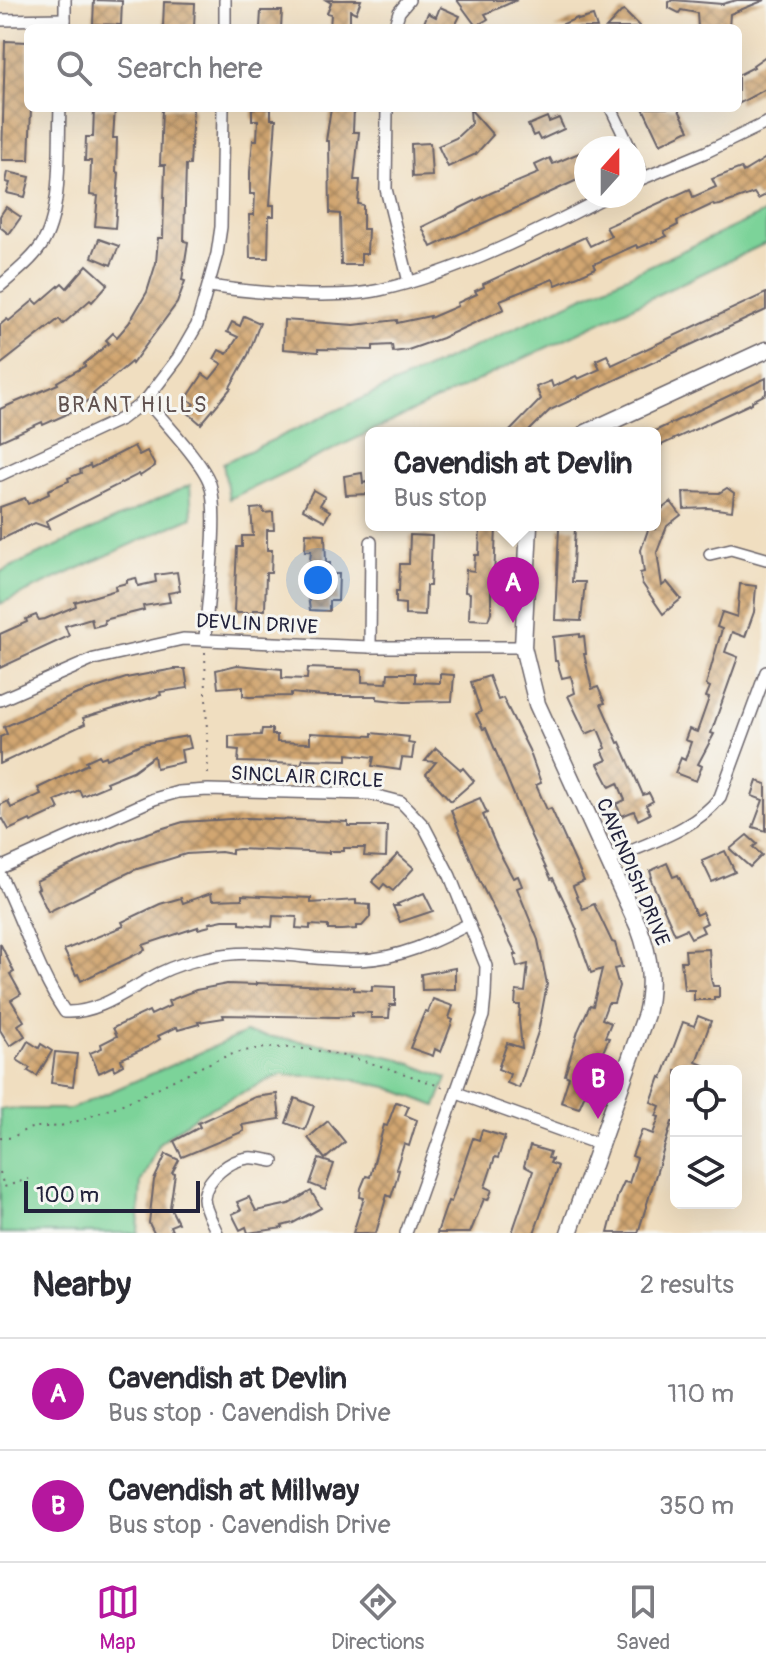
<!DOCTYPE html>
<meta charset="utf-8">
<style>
:root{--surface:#fff;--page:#f7f7f7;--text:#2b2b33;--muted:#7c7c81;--line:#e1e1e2;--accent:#b5179e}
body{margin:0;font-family:Pangolin,sans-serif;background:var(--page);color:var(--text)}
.controls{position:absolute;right:24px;bottom:24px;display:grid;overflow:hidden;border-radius:12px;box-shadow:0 8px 32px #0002}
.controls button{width:72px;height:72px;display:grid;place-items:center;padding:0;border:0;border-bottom:2px solid var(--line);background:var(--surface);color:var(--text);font:40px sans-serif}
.compass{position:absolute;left:574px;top:136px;width:72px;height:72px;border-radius:50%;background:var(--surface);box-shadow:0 8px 32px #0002;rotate:21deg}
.scale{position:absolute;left:24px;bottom:20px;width:176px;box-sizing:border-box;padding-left:8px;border:4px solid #22223b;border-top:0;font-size:22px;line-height:28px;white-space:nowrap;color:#22223b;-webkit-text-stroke:6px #f6f6f2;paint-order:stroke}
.you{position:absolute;left:318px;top:580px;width:28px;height:28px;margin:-20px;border:6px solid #fff;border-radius:50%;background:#1a73e8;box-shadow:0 0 0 12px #1a73e833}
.badge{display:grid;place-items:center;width:52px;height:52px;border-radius:50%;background:var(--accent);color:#fff;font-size:26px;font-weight:700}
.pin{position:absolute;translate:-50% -66px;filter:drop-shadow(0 2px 4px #0008)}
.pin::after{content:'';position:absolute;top:42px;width:28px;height:24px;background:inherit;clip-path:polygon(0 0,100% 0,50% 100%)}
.popup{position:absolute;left:365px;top:427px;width:296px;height:104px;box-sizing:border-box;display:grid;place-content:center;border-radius:12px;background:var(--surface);filter:drop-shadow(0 2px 6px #0005);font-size:26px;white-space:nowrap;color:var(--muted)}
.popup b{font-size:30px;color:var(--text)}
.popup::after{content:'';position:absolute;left:50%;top:100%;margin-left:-16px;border:16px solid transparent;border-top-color:var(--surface)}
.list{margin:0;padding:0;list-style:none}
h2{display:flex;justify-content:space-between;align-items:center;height:104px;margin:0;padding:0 32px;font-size:34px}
h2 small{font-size:26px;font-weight:400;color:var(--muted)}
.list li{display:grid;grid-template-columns:52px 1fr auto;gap:24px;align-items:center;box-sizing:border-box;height:112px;padding:0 32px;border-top:2px solid var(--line)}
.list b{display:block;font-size:30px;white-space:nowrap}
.list p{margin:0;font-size:26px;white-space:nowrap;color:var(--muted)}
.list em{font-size:26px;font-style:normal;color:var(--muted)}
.icon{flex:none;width:44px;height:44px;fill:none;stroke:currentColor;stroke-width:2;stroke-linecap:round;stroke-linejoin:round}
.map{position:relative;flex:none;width:766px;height:1233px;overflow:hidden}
.search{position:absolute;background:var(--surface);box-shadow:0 8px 32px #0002;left:24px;right:24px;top:24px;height:88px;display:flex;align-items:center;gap:20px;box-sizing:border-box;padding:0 28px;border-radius:12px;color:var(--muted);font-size:30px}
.sheet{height:328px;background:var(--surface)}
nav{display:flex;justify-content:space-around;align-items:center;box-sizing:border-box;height:112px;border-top:2px solid var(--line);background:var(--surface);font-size:22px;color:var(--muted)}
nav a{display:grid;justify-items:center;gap:4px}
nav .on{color:var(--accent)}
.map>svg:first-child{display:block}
.green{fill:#7bd399;stroke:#4e7a6a;stroke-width:2}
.building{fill:url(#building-cross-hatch)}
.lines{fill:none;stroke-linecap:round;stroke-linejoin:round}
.street-casing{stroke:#6a646a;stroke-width:14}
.secondary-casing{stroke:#6a646a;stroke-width:19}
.path{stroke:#6a646a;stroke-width:2;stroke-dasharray:2 6;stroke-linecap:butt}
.street{stroke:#fff;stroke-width:11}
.secondary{stroke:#fff;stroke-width:16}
.labels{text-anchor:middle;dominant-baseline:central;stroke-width:6;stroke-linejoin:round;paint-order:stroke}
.street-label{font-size:20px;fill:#22223b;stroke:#f6f6f2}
.neighbourhood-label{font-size:22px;letter-spacing:2px;fill:#5f504e;stroke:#f6f6f2}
</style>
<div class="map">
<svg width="766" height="1233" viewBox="0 0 766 1233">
<defs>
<pattern id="building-cross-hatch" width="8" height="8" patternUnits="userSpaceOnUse" patternTransform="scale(2)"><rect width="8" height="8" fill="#d1a671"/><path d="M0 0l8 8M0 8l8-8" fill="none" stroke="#a9875e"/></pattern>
</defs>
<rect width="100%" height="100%" fill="#f6f6f2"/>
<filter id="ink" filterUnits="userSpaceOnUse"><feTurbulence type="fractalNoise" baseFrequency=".0125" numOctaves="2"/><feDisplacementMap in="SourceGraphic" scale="16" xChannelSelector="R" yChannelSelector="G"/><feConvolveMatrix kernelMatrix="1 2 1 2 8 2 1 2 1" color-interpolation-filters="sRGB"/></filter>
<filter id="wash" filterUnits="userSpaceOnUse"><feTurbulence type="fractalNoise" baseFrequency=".006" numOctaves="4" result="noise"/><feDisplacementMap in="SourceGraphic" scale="32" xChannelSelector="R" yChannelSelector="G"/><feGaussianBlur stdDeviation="1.8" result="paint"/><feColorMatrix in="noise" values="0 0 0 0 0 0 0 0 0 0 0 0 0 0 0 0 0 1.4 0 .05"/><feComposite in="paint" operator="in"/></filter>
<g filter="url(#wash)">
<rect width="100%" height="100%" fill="#f0dec0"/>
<g class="green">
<path d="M 766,212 L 766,243 L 229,499 L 223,463 Z"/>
<path d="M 190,485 L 192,517 L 0,604 L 0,572 Z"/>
<path d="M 245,1033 L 360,1050 L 396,1058 L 447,1078 L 436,1106 L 387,1087 L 339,1077 L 279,1075 L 198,1114 L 159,1143 L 141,1182 L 138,1233 L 0,1233 L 0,1109 L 71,1109 Z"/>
</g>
<g id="blocks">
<g class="building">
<path d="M 94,0 L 122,1 L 121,25 L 93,24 Z"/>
<path d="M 326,0 L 361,0 L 356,13 L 350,10 L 350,28 L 330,28 L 331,14 L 327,13 L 331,3 Z"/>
<path d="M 457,0 L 517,0 L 485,14 L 488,19 L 476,26 Z"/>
<path d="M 673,0 L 722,4 L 737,0 L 765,0 L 730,14 L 729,28 L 698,28 L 697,13 L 681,10 L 679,13 L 669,8 L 669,2 Z"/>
<path d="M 164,2 L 195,3 L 194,28 L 163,27 Z"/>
<path d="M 440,7 L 460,16 L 454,28 L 422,28 L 428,13 L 436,17 Z"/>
<path d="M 261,11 L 282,11 L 281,28 L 260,28 Z"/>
<path d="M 624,11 L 641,28 L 606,28 L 621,12 Z"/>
<path d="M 593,16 L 597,28 L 554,28 L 577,18 L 578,20 Z"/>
<path d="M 5,41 L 28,42 L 28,108 L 31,108 L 29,160 L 2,160 Z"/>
<path d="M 766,56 L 766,89 L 738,104 L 738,75 L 754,67 L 753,65 Z"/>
<path d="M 94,108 L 115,108 L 113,138 L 117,138 L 116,172 L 119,173 L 115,228 L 95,226 L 98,196 L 90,195 L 91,161 L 85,161 L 86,137 L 93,137 Z"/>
<path d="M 162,108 L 193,108 L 190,165 L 186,165 L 184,241 L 188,242 L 182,280 L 185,281 L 177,303 L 132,364 L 131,362 L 93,394 L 95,396 L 65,415 L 43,425 L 42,422 L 0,441 L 0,409 L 58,384 L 57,382 L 85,366 L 84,364 L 109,343 L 106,340 L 113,333 L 117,337 L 129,323 L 147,292 L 156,263 L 158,238 L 163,238 L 165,165 L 160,165 Z"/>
<path d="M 252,108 L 271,109 L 271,119 L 276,119 L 270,205 L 274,205 L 274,216 L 269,216 L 268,258 L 250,258 L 249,215 L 254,215 L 255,194 L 250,194 L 250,172 L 253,140 L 257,140 L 258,120 L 252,120 Z"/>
<path d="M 331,108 L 354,108 L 353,132 L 359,132 L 354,180 L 360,180 L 358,204 L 363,205 L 363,229 L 368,229 L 367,254 L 361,254 L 361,265 L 341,265 L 340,214 L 330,213 L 329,141 L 326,141 Z"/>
<path d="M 643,108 L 678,108 L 689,130 L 660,144 Z"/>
<path d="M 470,109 L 493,135 L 476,154 L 448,167 L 438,146 L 456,138 L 471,124 Z"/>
<path d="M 547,117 L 549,122 L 559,118 L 564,129 L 540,140 L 537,134 L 533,136 L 528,125 Z"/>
<path d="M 430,143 L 432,176 L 412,177 L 411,144 Z"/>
<path d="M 586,150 L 586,176 L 431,247 L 422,227 L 493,192 L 539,173 L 535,165 L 550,158 L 553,164 Z"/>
<path d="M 766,158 L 766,195 L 758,199 L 754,193 L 720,205 L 714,206 L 713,204 L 677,221 L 678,225 L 664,232 L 667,236 L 638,248 L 636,245 L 594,264 L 596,268 L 578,276 L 556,285 L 553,279 L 500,300 L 504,309 L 442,338 L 408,350 L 393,352 L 392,345 L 373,346 L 373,350 L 318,349 L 318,352 L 283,349 L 284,320 L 354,325 L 397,320 L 397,323 L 430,316 L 430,318 L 458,306 L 457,303 L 477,294 L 475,291 L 484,287 L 483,284 L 585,237 L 590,246 L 611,236 L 606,227 L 690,189 L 693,197 L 716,187 L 712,179 L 741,168 L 743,172 Z"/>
<path d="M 8,172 L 30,177 L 25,197 L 7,193 L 10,183 L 6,182 Z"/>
<path d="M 6,207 L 21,217 L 9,234 L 0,227 L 0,216 Z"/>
<path d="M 99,239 L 119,246 L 111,265 L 92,257 Z"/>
<path d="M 87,265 L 108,284 L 92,302 L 90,300 L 63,324 L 59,319 L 0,365 L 0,325 L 7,319 L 9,321 L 34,300 L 38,304 L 62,283 L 67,288 Z"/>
<path d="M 766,293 L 766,310 L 550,410 L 527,433 L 508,433 L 541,399 L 536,387 L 551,381 L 553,387 L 576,376 L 578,379 L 600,369 L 596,360 L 607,355 L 612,365 Z"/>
<path d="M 244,316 L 260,323 L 248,355 L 230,387 L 231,388 L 201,424 L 187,412 L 194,404 L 187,398 L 203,374 L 210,379 L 222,364 L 214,359 L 219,350 L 227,354 L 238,337 L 227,332 L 232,322 L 240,326 Z"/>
<path d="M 766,378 L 766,394 L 752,401 L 752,403 L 655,448 L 655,431 Z"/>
<path d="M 134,446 L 139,455 L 147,451 L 155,466 L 140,476 L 139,474 L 46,521 L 49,528 L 35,523 L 0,540 L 0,507 L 25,498 L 28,504 L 49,494 L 48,490 L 69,481 L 68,478 L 81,473 L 80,470 L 90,465 L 91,468 Z"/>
<path d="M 362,473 L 363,483 L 367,482 L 368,494 L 346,495 L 344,476 Z"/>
<path d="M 727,488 L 734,493 L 732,511 L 708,508 L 684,509 L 683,492 L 719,493 Z"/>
<path d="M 313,490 L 325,497 L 320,505 L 330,511 L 325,521 L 303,509 Z"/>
<path d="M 671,502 L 681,515 L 667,526 L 657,552 L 662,586 L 667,582 L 681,599 L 663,614 L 642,583 L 640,573 L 644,572 L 641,550 L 649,527 L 655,529 L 655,514 Z"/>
<path d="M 263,508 L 264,513 L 273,512 L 274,530 L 267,530 L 267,550 L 272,550 L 271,573 L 266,573 L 265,610 L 253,610 L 253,613 L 237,613 L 234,611 L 237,547 L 242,547 L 242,536 L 253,536 L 251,509 Z"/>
<path d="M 480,525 L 496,525 L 494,582 L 491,582 L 491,612 L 488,620 L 469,619 L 470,593 L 465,592 L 466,570 L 474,571 L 475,555 L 479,555 Z"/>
<path d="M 559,528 L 575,528 L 572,582 L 585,582 L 581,621 L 555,620 Z"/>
<path d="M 306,533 L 325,534 L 326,563 L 330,563 L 330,574 L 339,574 L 338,601 L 329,601 L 329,611 L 310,610 L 307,589 L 311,551 L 305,551 Z"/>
<path d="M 410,535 L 432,536 L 430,586 L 426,586 L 425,616 L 405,615 L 405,604 L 396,603 L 396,591 L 399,591 L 400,564 L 409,564 Z"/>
<path d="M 177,572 L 180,591 L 168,593 L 170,602 L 143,606 L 144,610 L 104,620 L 105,624 L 93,627 L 91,618 L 65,626 L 69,636 L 0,668 L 0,634 L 27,622 L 26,619 L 36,615 L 39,620 L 45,619 L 76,606 L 75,602 L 116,590 L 115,586 L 127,583 L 127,580 L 136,578 L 138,586 L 156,582 L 155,575 Z"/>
<path d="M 740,584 L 756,586 L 754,612 L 745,637 L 732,632 L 725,652 L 738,657 L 711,733 L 714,734 L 698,764 L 702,766 L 696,781 L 675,773 L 681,758 L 685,760 L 691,742 L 685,740 L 689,729 L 697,732 L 709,698 L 706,697 L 710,687 L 706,685 L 722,629 L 717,627 L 722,612 L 737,617 Z"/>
<path d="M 580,634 L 580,637 L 584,636 L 586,654 L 584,654 L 592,689 L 598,687 L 605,703 L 601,704 L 618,743 L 620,742 L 643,795 L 649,793 L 653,801 L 646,805 L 650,814 L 638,820 L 634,811 L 622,816 L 616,804 L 625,800 L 618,783 L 610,787 L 598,764 L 607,760 L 602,750 L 606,748 L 598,729 L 586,734 L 568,696 L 575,693 L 571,676 L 562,678 L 557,661 L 555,661 L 553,637 Z"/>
<path d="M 237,665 L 282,669 L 282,678 L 307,679 L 308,668 L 362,670 L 362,682 L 387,683 L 388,673 L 415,673 L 415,682 L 440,683 L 440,674 L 454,675 L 452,701 L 404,702 L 377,699 L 377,696 L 323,696 L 291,693 L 291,696 L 249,697 L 243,696 L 243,686 L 218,688 L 216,670 Z"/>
<path d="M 174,669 L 185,669 L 188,688 L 160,692 L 161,695 L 83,718 L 85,724 L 0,764 L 0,737 L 7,734 L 4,727 L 75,695 L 126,678 Z"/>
<path d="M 489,676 L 498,700 L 503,698 L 529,750 L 541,783 L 536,785 L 547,810 L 551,808 L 584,881 L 573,886 L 579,901 L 583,909 L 594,904 L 612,942 L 615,943 L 622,967 L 614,969 L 619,986 L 614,1003 L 608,1003 L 602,1019 L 611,1023 L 605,1037 L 609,1038 L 579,1108 L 561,1102 L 569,1077 L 565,1075 L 578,1031 L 590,1005 L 593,1006 L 602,969 L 591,973 L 576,931 L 577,930 L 564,901 L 553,878 L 551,879 L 531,836 L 486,728 L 483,729 L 476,714 L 481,712 L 471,682 Z"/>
<path d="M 262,729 L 272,729 L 272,735 L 277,735 L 277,742 L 310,743 L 310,733 L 372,736 L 372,733 L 409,737 L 408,743 L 414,744 L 412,759 L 402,758 L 400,770 L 372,766 L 374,757 L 347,754 L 347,760 L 303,759 L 301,764 L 238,762 L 239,750 L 229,749 L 229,736 L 261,735 Z"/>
<path d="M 188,736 L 191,748 L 181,750 L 183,762 L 156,768 L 154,756 L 133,771 L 106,782 L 108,785 L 82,796 L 79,790 L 55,801 L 59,809 L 31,822 L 30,820 L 9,830 L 3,819 L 0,820 L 0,805 L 8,801 L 11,808 L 41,794 L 38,788 L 88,764 L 86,761 L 99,755 L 101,758 L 106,756 L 107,759 L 141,744 Z"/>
<path d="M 436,748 L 461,770 L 463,768 L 474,781 L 451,801 L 426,774 L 436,762 L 425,761 Z"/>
<path d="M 757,781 L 766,784 L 766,831 L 753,827 L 763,800 L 752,796 Z"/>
<path d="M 480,798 L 487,813 L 483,815 L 497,848 L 513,878 L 518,876 L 522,886 L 517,888 L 538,940 L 547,984 L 538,1032 L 519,1088 L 507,1083 L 510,1074 L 498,1069 L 507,1043 L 522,1048 L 519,1020 L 520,1005 L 515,1005 L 516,991 L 525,992 L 528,964 L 517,967 L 514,955 L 517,955 L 480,882 L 451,810 Z"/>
<path d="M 247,818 L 348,822 L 348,826 L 387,826 L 386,857 L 364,856 L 365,848 L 344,848 L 344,851 L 329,851 L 329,853 L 239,849 L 232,850 L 232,854 L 221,852 L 186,854 L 134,870 L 48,912 L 37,889 L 39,888 L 36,881 L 119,843 L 157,830 L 183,822 Z"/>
<path d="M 747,835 L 757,844 L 753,847 L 762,855 L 750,867 L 730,849 Z"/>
<path d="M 725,851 L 735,872 L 712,882 L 702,861 Z"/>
<path d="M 398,854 L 414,868 L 393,891 L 384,884 L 380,889 L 372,882 Z"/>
<path d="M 667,863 L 673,877 L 678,875 L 696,915 L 702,912 L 707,923 L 701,926 L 704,932 L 691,938 L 686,929 L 675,934 L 650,878 L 652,877 L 650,871 Z"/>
<path d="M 211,893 L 212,900 L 242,899 L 242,895 L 311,898 L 311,903 L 356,900 L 356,904 L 370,905 L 370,917 L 362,926 L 356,926 L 356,929 L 341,930 L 328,930 L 328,926 L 310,925 L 310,929 L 296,928 L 297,917 L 273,916 L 272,927 L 240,924 L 240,920 L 223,920 L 209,923 L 210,926 L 198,929 L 198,927 L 143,945 L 145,950 L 81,981 L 78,974 L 76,975 L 64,950 L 124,926 L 122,922 L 160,904 L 181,898 L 183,903 Z"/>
<path d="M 424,893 L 433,911 L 400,922 L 393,906 L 399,906 L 397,904 Z"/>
<path d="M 0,943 L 14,972 L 10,974 L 21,994 L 11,1000 L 24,1021 L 18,1025 L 25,1036 L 10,1046 L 0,1030 Z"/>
<path d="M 709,949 L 711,979 L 713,986 L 719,986 L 719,997 L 714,997 L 714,1000 L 694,1000 L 694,990 L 684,990 L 681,961 L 686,961 L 685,950 Z"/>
<path d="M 455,968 L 455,989 L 422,990 L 421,974 Z"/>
<path d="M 256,983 L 354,987 L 354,990 L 372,991 L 372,986 L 395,987 L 395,1005 L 390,1005 L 389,1018 L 371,1018 L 371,1013 L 352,1012 L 352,1016 L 337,1017 L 223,1015 L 224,1018 L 198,1022 L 199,1024 L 178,1030 L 177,1027 L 158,1036 L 160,1039 L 147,1047 L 121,1059 L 123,1065 L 114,1070 L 113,1066 L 99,1073 L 90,1053 L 102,1048 L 101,1044 L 117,1036 L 113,1028 L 149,1011 L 151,1015 L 170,1006 L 168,1001 L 196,990 L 227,984 L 256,985 Z"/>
<path d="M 433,999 L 453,1006 L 449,1018 L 453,1020 L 441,1052 L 435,1049 L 433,1056 L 410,1048 L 425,1011 L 428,1012 Z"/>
<path d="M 698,1016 L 711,1021 L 696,1062 L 717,1071 L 676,1071 L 676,1117 L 674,1122 L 672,1122 L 638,1233 L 608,1233 L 618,1195 L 624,1182 L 629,1183 L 637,1158 L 632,1156 L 642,1130 L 653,1134 L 659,1117 L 656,1116 L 660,1106 L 651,1102 L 660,1077 L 662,1078 L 683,1022 L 694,1026 Z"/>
<path d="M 28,1041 L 39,1048 L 41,1044 L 52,1051 L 37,1076 L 28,1071 L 30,1068 L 17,1060 Z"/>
<path d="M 55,1052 L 77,1054 L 73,1086 L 51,1083 Z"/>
<path d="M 277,1094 L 280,1119 L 242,1125 L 244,1131 L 182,1157 L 174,1141 L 200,1127 L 198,1123 L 255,1097 Z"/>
<path d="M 295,1098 L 314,1106 L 305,1130 L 286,1123 Z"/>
<path d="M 396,1102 L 409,1106 L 405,1115 L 417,1120 L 409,1146 L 404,1144 L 396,1169 L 399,1170 L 395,1185 L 391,1197 L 387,1195 L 376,1233 L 353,1233 L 364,1198 L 360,1197 L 361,1188 L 366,1176 L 370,1177 L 384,1125 L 387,1126 Z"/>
<path d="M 328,1121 L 345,1142 L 325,1159 L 308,1138 Z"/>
<path d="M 482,1130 L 505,1137 L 498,1158 L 495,1157 L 485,1187 L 492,1190 L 488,1200 L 484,1199 L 470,1233 L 437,1233 L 448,1201 L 451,1202 L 473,1138 L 479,1140 Z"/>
<path d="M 530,1146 L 550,1152 L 548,1158 L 552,1159 L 550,1163 L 558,1166 L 534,1233 L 512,1233 L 533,1171 L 524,1166 Z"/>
<path d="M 166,1154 L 179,1160 L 172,1173 L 175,1174 L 170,1207 L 178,1223 L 170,1226 L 173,1233 L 154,1233 L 149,1223 L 154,1180 Z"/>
<path d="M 319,1159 L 334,1164 L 325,1190 L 310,1184 Z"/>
<path d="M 311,1191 L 321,1208 L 293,1223 L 282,1226 L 283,1228 L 248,1233 L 246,1227 L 240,1230 L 232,1214 L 241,1210 L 237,1202 L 249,1197 L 256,1211 L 289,1204 Z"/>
</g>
</g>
</g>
<g filter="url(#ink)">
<use href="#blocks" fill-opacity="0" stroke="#6a646a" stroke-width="2"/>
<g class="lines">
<g class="street-casing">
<g id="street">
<path d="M 0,20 L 65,19"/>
<path d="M 65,28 L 65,0"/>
<path d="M 225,28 L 225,0"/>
<path d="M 394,28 L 399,12 L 409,0"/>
<path d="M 387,108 L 386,189 L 409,282"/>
<path d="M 611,108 L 630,148"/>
<path d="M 634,157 L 643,177"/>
<path d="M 634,182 L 706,152 L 766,123"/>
<path d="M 0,286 C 14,274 31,261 41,246 C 63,213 58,147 60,108"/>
<path d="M 209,286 C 255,293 335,300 380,290 C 457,273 537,232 607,196"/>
<path d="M 146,400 C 162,420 203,462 210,484 C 220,515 207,602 205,639"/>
<path d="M 0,475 L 121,419 L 146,400 L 178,358 L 197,325 L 217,254 L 221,227 L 223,108"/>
<path d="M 710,554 L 731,549 L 766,559"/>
<path d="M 370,647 L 371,542"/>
<path d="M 0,700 L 94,659 L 183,639 L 370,647 L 523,647"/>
<path d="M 608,861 C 646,843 694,831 720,797 L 766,672"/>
<path d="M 0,868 L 154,799 L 178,792 L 208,790 L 370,794 L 401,802 L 424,826 L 450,876 L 486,966 L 485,996 L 483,1016 L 406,1233"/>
<path d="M 0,875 C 22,918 38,973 65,1012 C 99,1014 130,988 160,973 C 174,966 191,961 206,958 C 256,946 308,961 359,960 C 399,959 434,942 469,924"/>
<path d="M 457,1093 L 601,1145"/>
<path d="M 217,1233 C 213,1223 204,1209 204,1198 C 206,1178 230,1160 248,1158 C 256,1157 266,1160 273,1161"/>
</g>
</g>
<g class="secondary-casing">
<g id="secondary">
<path d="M 586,433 L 766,350"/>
<path d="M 529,525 L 523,647 L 537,704 L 639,928 C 650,957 653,983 646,1014 L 569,1233"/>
</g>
</g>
<g class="path">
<path d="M 205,652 L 208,777"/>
<path d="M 0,1137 L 12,1138 C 38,1120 39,1131 64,1125 C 80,1121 95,1114 110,1109 C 150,1094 187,1071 227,1056 C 293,1032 380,1065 442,1087 L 445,1091"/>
<path d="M 0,1172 L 4,1187 L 28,1179"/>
</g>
<use href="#street" class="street"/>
<use href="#secondary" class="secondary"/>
</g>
</g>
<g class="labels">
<g class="street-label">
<text transform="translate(257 624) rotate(3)">DEVLIN DRIVE</text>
<text transform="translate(307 777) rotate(3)">SINCLAIR CIRCLE</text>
<text transform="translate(633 872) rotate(67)">CAVENDISH DRIVE</text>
</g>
<g class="neighbourhood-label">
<text x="133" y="405">BRANT HILLS</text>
</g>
</g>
</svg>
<div class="controls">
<button><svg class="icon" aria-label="locate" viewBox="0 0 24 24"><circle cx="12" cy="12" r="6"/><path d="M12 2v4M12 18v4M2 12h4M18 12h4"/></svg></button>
<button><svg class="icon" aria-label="layers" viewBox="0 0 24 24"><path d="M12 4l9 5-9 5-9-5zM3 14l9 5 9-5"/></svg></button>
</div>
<svg class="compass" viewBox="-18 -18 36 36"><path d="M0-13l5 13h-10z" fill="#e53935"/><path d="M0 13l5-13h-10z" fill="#7c7c81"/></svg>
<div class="scale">100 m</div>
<div class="you"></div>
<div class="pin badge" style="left:513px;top:623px">A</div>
<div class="popup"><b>Cavendish at Devlin</b>Bus stop</div>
<div class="pin badge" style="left:598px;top:1119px">B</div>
<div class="search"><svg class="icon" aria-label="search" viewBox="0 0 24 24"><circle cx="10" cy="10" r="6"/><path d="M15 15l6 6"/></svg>Search here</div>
</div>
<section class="sheet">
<h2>Nearby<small>2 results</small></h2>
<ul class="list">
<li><span class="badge">A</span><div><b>Cavendish at Devlin</b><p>Bus stop · Cavendish Drive</p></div><em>110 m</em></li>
<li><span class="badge">B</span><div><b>Cavendish at Millway</b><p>Bus stop · Cavendish Drive</p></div><em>350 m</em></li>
</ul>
</section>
<nav>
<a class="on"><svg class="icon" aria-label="map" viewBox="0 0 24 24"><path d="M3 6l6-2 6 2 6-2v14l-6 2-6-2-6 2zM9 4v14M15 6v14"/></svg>Map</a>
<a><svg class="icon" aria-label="directions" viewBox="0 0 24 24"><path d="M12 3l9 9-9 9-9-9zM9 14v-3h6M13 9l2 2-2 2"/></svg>Directions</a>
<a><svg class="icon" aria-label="saved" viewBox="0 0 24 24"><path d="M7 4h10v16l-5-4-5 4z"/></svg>Saved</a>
</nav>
